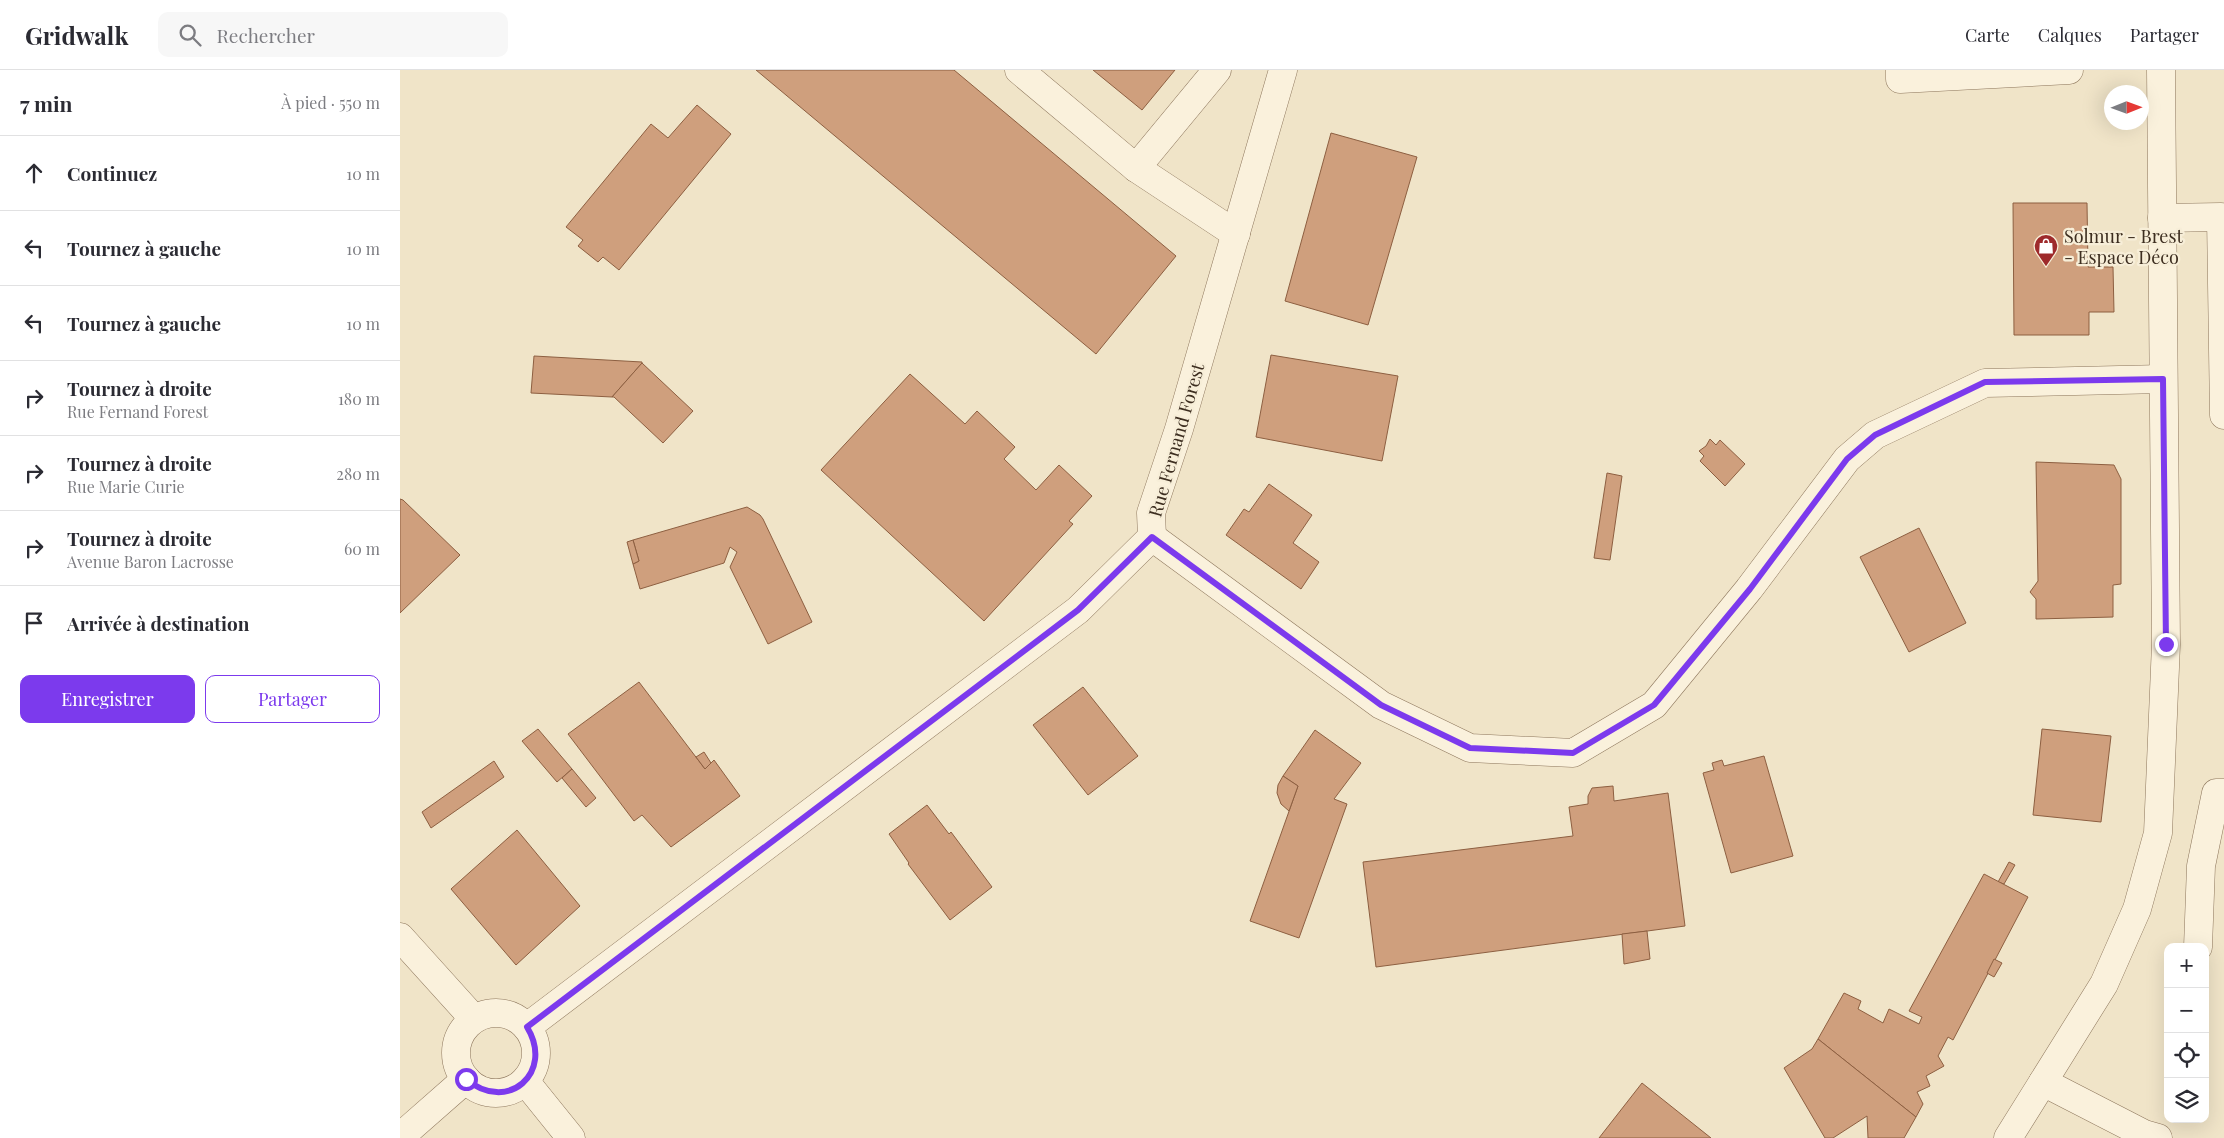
<!DOCTYPE html>
<html lang="fr">
<meta charset="utf-8">
<style>
:root{--surface:#fff;--page:#f7f7f7;--text:#2b2b33;--muted:#7c7c81;--line:#e1e1e2;--accent:#7c3aed}
body{margin:0;font-family:"Playfair Display",serif;background:var(--page);color:var(--text)}
.controls{position:absolute;right:15px;bottom:15px;display:grid;overflow:hidden;border-radius:10px;box-shadow:0 5px 20px #0002}
.controls button{width:45px;height:45px;display:grid;place-items:center;padding:0;border:0;border-bottom:1px solid var(--line);background:var(--surface);color:var(--text);font:25px sans-serif}
.compass{position:absolute;left:1704px;top:15px;width:45px;height:45px;border-radius:50%;background:var(--surface);box-shadow:0 5px 20px #0002;rotate:89deg}
.stop{position:absolute;width:15px;height:15px;margin:-11px;border:4px solid #7c3aed;border-radius:50%;background:#fff}
.stop.end{background:#7c3aed;border-color:#fff;box-shadow:0 1px 5px #0008}
.list{margin:0;padding:0;list-style:none}
h2{display:flex;justify-content:space-between;align-items:center;height:65px;margin:0;padding:0 20px;font-size:21px}
h2 small{font-size:16px;font-weight:400;color:var(--muted)}
.list li{display:grid;grid-template-columns:32px 1fr auto;gap:15px;align-items:center;box-sizing:border-box;height:75px;padding:0 20px;border-top:1px solid var(--line)}
.list b{display:block;font-size:19px;white-space:nowrap}
.list p{margin:0;font-size:16px;white-space:nowrap;color:var(--muted)}
.list em{font-size:16px;font-style:normal;color:var(--muted)}
.actions{display:flex;gap:10px;padding:15px 20px}
.actions a{flex:1;padding:11px 0;border:1px solid var(--accent);border-radius:10px;text-align:center;font-size:18px;color:var(--accent)}
.actions .main{background:var(--accent);color:#fff}
.icon{flex:none;width:28px;height:28px;fill:none;stroke:currentColor;stroke-width:2;stroke-linecap:round;stroke-linejoin:round}
.map{position:relative;flex:none;width:1824px;height:1068px;overflow:hidden}
header{display:flex;align-items:center;gap:30px;box-sizing:border-box;height:70px;padding:0 25px;background:var(--surface);border-bottom:1px solid var(--line)}
header strong{font-size:24px}
nav{display:flex;gap:28px;margin-inline-start:auto;font-size:18px}
.search{width:350px;height:45px;background:var(--page);display:flex;align-items:center;gap:12px;box-sizing:border-box;padding:0 18px;border-radius:10px;color:var(--muted);font-size:19px}
main{display:flex}
aside{flex:1;background:var(--surface)}
.map>svg:first-child{display:block}
.building{fill:#cf9f7d;stroke:#8d5f41}
.lines{fill:none;stroke-linecap:round;stroke-linejoin:round}
.minor-casing{stroke:#8d765c;stroke-width:29}
.minor{stroke:#faf1dc;stroke-width:28}
.route{stroke:#7c3aed;stroke-width:6}
.labels{text-anchor:middle;dominant-baseline:central;stroke-width:4.5;stroke-linejoin:round;paint-order:stroke}
.poi-label{font-size:18px;fill:#3d2e20;stroke:#f7eed8;text-anchor:start}
.street-label{font-size:18px;fill:#3d2e20;stroke:#f7eed8}
</style>
<header>
<strong>Gridwalk</strong>
<div class="search"><svg class="icon" aria-label="search" viewBox="0 0 24 24"><circle cx="10" cy="10" r="6"/><path d="M15 15l6 6"/></svg>Rechercher</div>
<nav><a>Carte</a><a>Calques</a><a>Partager</a></nav>
</header>
<main>
<aside>
<h2>7 min<small>À pied · 550 m</small></h2>
<ul class="list">
<li><svg class="icon" aria-label="ahead" viewBox="0 0 24 24"><path d="M12 20V5M6 11l6-6 6 6"/></svg><div><b>Continuez</b></div><em>10 m</em></li>
<li><svg class="icon" aria-label="left" viewBox="0 0 24 24"><path d="M17 20v-9H6M10 6l-5 5 5 5"/></svg><div><b>Tournez à gauche</b></div><em>10 m</em></li>
<li><svg class="icon" aria-label="left" viewBox="0 0 24 24"><path d="M17 20v-9H6M10 6l-5 5 5 5"/></svg><div><b>Tournez à gauche</b></div><em>10 m</em></li>
<li><svg class="icon" aria-label="right" viewBox="0 0 24 24"><path d="M7 20v-9h11M14 6l5 5-5 5"/></svg><div><b>Tournez à droite</b><p>Rue Fernand Forest</p></div><em>180 m</em></li>
<li><svg class="icon" aria-label="right" viewBox="0 0 24 24"><path d="M7 20v-9h11M14 6l5 5-5 5"/></svg><div><b>Tournez à droite</b><p>Rue Marie Curie</p></div><em>280 m</em></li>
<li><svg class="icon" aria-label="right" viewBox="0 0 24 24"><path d="M7 20v-9h11M14 6l5 5-5 5"/></svg><div><b>Tournez à droite</b><p>Avenue Baron Lacrosse</p></div><em>60 m</em></li>
<li><svg class="icon" aria-label="arrive" viewBox="0 0 24 24"><path d="M6 21V4h12l-3 4 3 4H6"/></svg><div><b>Arrivée à destination</b></div></li>
</ul>
<div class="actions"><a class="main">Enregistrer</a><a>Partager</a></div>
</aside>
<div class="map">
<svg width="1824" height="1068" viewBox="0 0 1824 1068">
<rect width="100%" height="100%" fill="#f0e4c8"/>
<g class="building">
<path d="M 356,0 L 554,0 L 776,186 L 696,284 Z"/>
<path d="M 693,0 L 775,0 L 742,40 Z"/>
<path d="M 297,35 L 331,64 L 219,200 L 203,187 L 198,192 L 178,176 L 183,170 L 166,157 L 251,54 L 268,68 Z"/>
<path d="M 931,63 L 1017,87 L 968,255 L 885,231 Z"/>
<path d="M 1613,133 L 1687,133 L 1688,197 L 1713,197 L 1714,242 L 1689,242 L 1689,265 L 1614,265 Z"/>
<path d="M 871,285 L 998,306 L 982,391 L 856,367 Z"/>
<path d="M 134,286 L 242,292 L 242,293 L 212,327 L 131,323 Z"/>
<path d="M 242,293 L 293,341 L 263,373 L 214,327 L 212,327 Z"/>
<path d="M 510,304 L 565,354 L 577,341 L 615,377 L 604,389 L 636,420 L 659,395 L 692,426 L 669,451 L 673,454 L 584,551 L 421,400 Z"/>
<path d="M 1310,369 L 1316,375 L 1320,370 L 1345,394 L 1325,416 L 1300,391 L 1304,386 L 1299,381 L 1306,376 Z"/>
<path d="M 1636,392 L 1714,395 L 1721,409 L 1721,514 L 1713,515 L 1713,547 L 1636,549 L 1636,529 L 1630,522 L 1638,511 Z"/>
<path d="M 1207,403 L 1222,406 L 1210,490 L 1194,488 Z"/>
<path d="M 869,414 L 912,445 L 893,473 L 919,492 L 901,519 L 826,465 L 844,439 L 849,442 Z"/>
<path d="M 0,429 L 3,430 L 60,485 L 0,543 Z"/>
<path d="M 347,437 L 360,445 L 363,449 L 412,552 L 368,574 L 330,497 L 337,482 L 330,477 L 324,493 L 240,519 L 233,494 L 239,491 L 233,470 Z"/>
<path d="M 1519,458 L 1566,553 L 1509,582 L 1460,487 Z"/>
<path d="M 233,470 L 239,491 L 233,494 L 227,472 Z"/>
<path d="M 239,612 L 305,699 L 314,690 L 340,726 L 271,777 L 242,745 L 234,751 L 168,664 Z"/>
<path d="M 683,617 L 738,686 L 688,725 L 633,655 Z"/>
<path d="M 138,659 L 172,699 L 157,712 L 122,671 Z"/>
<path d="M 1642,659 L 1711,666 L 1701,752 L 1633,745 Z"/>
<path d="M 915,660 L 961,693 L 934,729 L 947,734 L 899,868 L 850,851 L 898,716 L 883,706 Z"/>
<path d="M 304,682 L 311,693 L 305,699 L 296,687 Z"/>
<path d="M 1364,686 L 1393,786 L 1331,803 L 1303,703 L 1314,700 L 1312,693 L 1322,690 L 1324,696 Z"/>
<path d="M 94,691 L 104,707 L 31,758 L 22,742 Z"/>
<path d="M 172,699 L 196,728 L 186,737 L 162,708 Z"/>
<path d="M 883,706 L 898,716 L 889,741 L 881,734 L 877,723 L 878,715 Z"/>
<path d="M 1213,716 L 1214,731 L 1268,723 L 1285,856 L 976,897 L 963,792 L 1173,766 L 1169,737 L 1188,734 L 1188,726 L 1192,718 Z"/>
<path d="M 527,735 L 549,764 L 551,762 L 592,817 L 550,850 L 508,794 L 509,793 L 489,764 Z"/>
<path d="M 117,760 L 180,836 L 116,895 L 51,819 Z"/>
<path d="M 1609,792 L 1615,795 L 1604,814 L 1598,812 Z"/>
<path d="M 1584,804 L 1628,827 L 1553,970 L 1548,967 L 1538,986 L 1544,996 L 1526,1006 L 1530,1016 L 1517,1022 L 1523,1034 L 1516,1047 L 1418,969 L 1444,923 L 1461,931 L 1458,939 L 1483,953 L 1489,939 L 1519,954 L 1522,947 L 1509,941 Z"/>
<path d="M 1247,861 L 1250,889 L 1224,894 L 1222,864 Z"/>
<path d="M 1594,889 L 1602,893 L 1594,907 L 1587,903 Z"/>
<path d="M 1418,969 L 1516,1047 L 1504,1068 L 1468,1068 L 1467,1046 L 1433,1068 L 1425,1068 L 1384,998 L 1412,979 Z"/>
<path d="M 1242,1013 L 1311,1068 L 1199,1068 Z"/>
</g>
<g class="lines">
<g class="minor-casing">
<g id="minor">
<path d="M 619,0 L 736,98 L 836,164"/>
<path d="M 1500,0 L 1500,9 L 1669,0"/>
<path d="M 736,98 L 817,0"/>
<path d="M 1762,148 L 1821,147 L 1824,345"/>
<path d="M 752,467 L 981,635 L 1070,678 L 1173,683 L 1254,635 L 1349,519 L 1447,389 L 1475,365 L 1585,313 L 1763,309"/>
<path d="M 0,867 L 74,949"/>
<path d="M 1798,877 L 1801,796 L 1816,723 L 1824,723"/>
<circle cx="96" cy="983" r="40"/>
<path d="M 127,957 L 678,540 L 752,467 L 751,443 L 779,359 L 883,0"/>
<path d="M 125,1011 L 171,1068"/>
<path d="M 1643,1012 L 1744,1064 L 1758,1068"/>
<path d="M 0,1067 L 66,1009"/>
<path d="M 1608,1068 L 1704,914 L 1737,839 L 1758,763 L 1766,574 L 1761,0"/>
</g>
</g>
<use href="#minor" class="minor"/>
</g>
<g class="lines">
<path class="route" d="M 66,1009 C 107,1044 155,1003 127,957 L 678,540 L 752,467 L 981,635 L 1070,678 L 1173,683 L 1254,635 L 1350,519 L 1447,389 L 1475,365 L 1585,312 L 1763,309 L 1766,574"/>
</g>
<defs>
<g id="shop-pin" transform="scale(1.25)"><path d="M0 17L-7.5 6A9.5 9.5 0 1 1 7.5 6Z" fill="#9e2a2b" stroke="#f7eed8"/><path d="M-5-2.5h2.3a2.7 3.5 0 0 1 5.4 0H5L5.5 6h-11ZM-1.5-2.5h3a1.5 2.3 0 0 0-3 0Z" fill="#fff"/></g>
</defs>
<g fill-rule="evenodd">
<use href="#shop-pin" x="1646" y="176"/>
</g>
<g class="labels">
<g class="poi-label">
<text x="1664" y="166">Solmur - Brest<tspan x="1664" dy="21">- Espace Déco</tspan></text>
</g>
<g class="street-label">
<text transform="translate(776 370) rotate(-74)">Rue Fernand Forest</text>
</g>
</g>
</svg>
<div class="controls">
<button>+</button>
<button>−</button>
<button><svg class="icon" aria-label="locate" viewBox="0 0 24 24"><circle cx="12" cy="12" r="6"/><path d="M12 2v4M12 18v4M2 12h4M18 12h4"/></svg></button>
<button><svg class="icon" aria-label="layers" viewBox="0 0 24 24"><path d="M12 4l9 5-9 5-9-5zM3 14l9 5 9-5"/></svg></button>
</div>
<svg class="compass" viewBox="-18 -18 36 36"><path d="M0-13l5 13h-10z" fill="#e53935"/><path d="M0 13l5-13h-10z" fill="#7c7c81"/></svg>
<div class="stop" style="left:66px;top:1009px"></div>
<div class="stop end" style="left:1766px;top:574px"></div>
</div>
</main>
